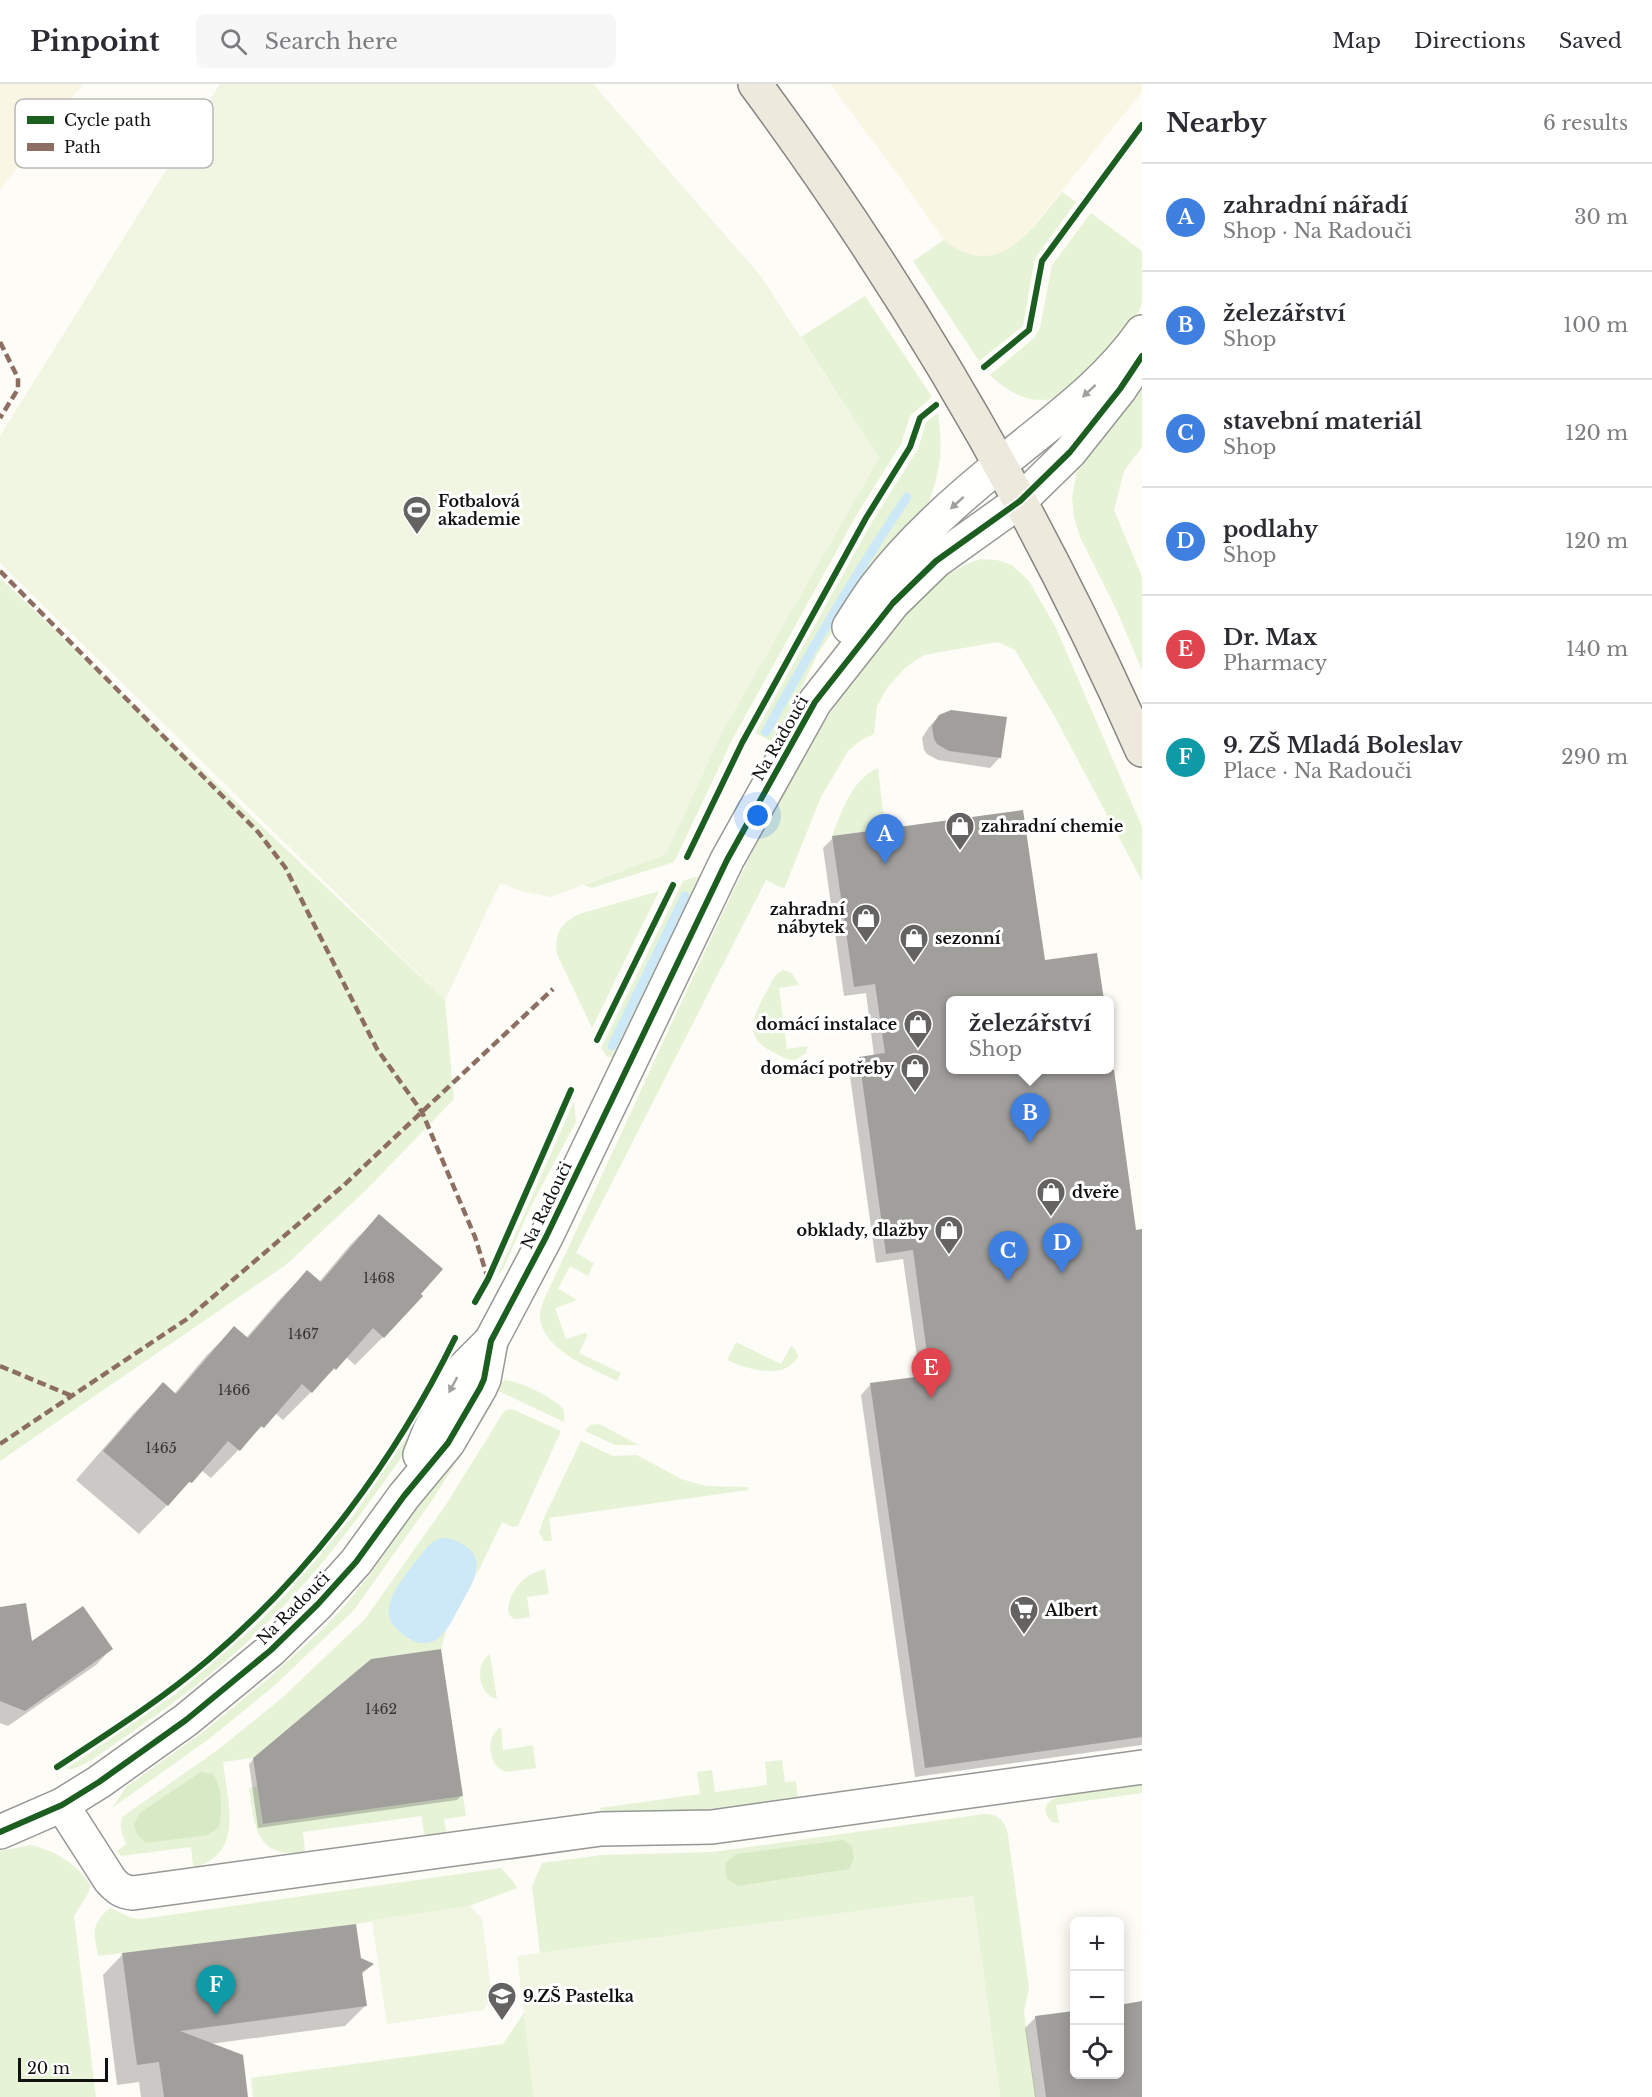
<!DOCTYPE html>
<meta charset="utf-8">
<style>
:root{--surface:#fff;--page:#f7f7f7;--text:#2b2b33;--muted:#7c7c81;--line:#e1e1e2;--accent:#1a73e8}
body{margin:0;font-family:"Libre Baskerville",serif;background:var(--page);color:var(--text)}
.controls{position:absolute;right:18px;bottom:18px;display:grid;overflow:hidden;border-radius:9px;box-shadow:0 3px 15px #0003}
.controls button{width:54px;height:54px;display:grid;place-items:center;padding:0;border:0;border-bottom:2px solid var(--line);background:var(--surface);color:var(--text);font:30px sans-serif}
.scale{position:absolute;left:18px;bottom:15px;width:90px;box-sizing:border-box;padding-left:6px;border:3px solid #111;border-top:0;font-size:16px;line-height:21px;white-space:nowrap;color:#111;-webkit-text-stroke:4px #fff;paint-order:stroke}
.you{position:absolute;left:758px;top:732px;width:21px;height:21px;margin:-15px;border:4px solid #fff;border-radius:50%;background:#1a73e8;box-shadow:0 0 0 9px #1a73e833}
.badge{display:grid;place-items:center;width:39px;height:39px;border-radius:50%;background:var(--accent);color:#fff;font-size:20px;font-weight:700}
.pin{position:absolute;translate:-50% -50px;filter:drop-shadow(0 2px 3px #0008)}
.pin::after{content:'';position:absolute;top:32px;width:21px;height:18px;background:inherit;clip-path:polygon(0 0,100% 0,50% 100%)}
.popup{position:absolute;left:946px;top:912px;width:168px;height:78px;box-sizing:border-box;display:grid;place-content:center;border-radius:9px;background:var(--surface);filter:drop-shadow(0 2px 4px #0005);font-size:20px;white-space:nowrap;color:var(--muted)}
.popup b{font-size:22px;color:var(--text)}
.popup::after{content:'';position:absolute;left:50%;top:100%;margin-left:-12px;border:12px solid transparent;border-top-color:var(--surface)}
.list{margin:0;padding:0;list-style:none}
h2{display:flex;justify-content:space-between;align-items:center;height:78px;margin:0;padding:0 24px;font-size:26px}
h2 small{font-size:20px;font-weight:400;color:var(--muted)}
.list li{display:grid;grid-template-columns:39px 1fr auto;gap:18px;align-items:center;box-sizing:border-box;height:108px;padding:0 24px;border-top:2px solid var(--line)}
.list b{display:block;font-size:22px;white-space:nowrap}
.list p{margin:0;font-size:20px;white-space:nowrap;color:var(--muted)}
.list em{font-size:20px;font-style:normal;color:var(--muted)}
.icon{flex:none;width:33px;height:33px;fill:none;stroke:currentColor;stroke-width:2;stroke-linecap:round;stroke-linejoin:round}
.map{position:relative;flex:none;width:1142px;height:2013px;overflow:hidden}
header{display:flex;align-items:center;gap:36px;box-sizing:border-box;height:84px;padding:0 30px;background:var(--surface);border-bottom:2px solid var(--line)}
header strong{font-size:28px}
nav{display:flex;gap:33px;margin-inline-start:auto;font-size:21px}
.search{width:420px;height:54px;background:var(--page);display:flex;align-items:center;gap:15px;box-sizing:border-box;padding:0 21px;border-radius:9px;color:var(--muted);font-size:22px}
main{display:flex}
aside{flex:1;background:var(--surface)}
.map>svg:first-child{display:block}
.farmland{fill:#f9f7e4}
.green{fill:#e7f3d7}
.forest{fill:#d8eac5}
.pitch{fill:#f0f6e1}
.water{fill:#cde8f7}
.shadow{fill:#0003}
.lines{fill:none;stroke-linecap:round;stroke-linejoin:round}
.stream{stroke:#cde8f7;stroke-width:9}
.building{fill:#a19f9c}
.minor-casing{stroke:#979795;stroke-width:36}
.major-casing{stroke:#858482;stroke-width:36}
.minor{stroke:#fffffe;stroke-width:33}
.major{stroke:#ede9dc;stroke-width:33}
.quiet{stroke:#8d6e63;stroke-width:4.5;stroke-dasharray:9 4.5;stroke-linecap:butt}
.cycleway-casing{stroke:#fff;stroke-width:10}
.cycleway{stroke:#1b5e20;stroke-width:6}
.oneway{fill:#a0a09f}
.labels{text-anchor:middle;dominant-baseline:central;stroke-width:6;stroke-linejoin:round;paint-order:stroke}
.number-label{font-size:14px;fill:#353434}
.poi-label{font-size:16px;font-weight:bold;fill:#111;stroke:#fff;text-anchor:start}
.street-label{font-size:16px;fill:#111;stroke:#fff}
.key{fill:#fff;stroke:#b8b8b8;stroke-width:1.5}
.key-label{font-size:16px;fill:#111}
</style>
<header>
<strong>Pinpoint</strong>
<div class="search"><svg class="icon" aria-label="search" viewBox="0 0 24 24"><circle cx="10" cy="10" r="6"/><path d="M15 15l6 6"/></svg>Search here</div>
<nav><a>Map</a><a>Directions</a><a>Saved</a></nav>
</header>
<main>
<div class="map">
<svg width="1142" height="2013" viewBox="0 0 1142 2013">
<rect width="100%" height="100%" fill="#fdfcf7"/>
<g class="farmland">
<path d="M 0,0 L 83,0 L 0,106 Z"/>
<path d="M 830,0 L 1142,0 L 1142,8 L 1022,156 L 1005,168 L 986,173 L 970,171 L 956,166 L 944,156 L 898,91 Z"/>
</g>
<g class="green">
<path d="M 1062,108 L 1076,118 L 1038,170 L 1034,178 L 1023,242 L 979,277 L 913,177 L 944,156 C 999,198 1029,148 1062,108 Z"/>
<path d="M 1091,129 L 1142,167 C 1142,180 1142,206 1142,218 C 1137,237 1119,253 1107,266 C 1096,278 1082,298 1069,307 C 1041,326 1011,312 990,291 L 1034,254 L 1040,244 L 1052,181 Z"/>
<path d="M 865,212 L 932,313 L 910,332 L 901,360 L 857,430 L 733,654 L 674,778 L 592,804 L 583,801 L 666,770 L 721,650 L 879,374 L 801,253 Z"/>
<path d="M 1142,299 L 1142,363 L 1124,387 L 1114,426 L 1142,493 L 1142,586 L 1117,527 L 1080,453 L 1074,433 L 1072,413 L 1077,387 L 1088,364 Z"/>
<path d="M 938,329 C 943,364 941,387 928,420 L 838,539 L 817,571 L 795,618 L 771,657 L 755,649 L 872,438 L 918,365 L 926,338 Z"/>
<path d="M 980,475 L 997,476 L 1012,481 L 1029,497 L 1056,544 L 1142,743 L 1142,797 L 1055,633 L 1015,566 L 998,558 L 924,571 L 905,584 L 887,604 L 877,622 L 874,650 L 861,656 L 848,667 L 821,713 L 784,805 L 766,796 L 576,1169 L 594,1179 L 588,1192 L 570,1182 L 558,1205 L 576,1215 L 575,1217 L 555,1224 L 566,1255 L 585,1249 L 588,1250 L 579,1269 L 621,1289 L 617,1297 C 592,1284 541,1266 540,1232 C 540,1224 544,1216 547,1209 C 590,1118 632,1026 674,934 C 733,808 787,680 873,569 C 902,531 933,491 980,475 Z"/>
<path d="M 0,494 L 445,916 L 454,1015 L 367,1105 L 287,1180 L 0,1377 Z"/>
<path d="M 878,684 L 885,745 L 832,752 C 842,727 852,695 878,684 Z"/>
<path d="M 705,790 L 617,969 L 613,973 L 607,973 L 601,964 L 683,797 Z"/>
<path d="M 659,807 L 592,944 L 557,870 C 554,850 561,839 579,830 Z"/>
<path d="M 783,886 L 792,889 L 799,901 L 779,904 L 787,965 L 808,962 L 806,969 L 795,976 C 787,976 780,972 773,968 C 736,951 760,922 773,895 L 777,890 Z"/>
<path d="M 574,1017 L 576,1038 L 531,1122 L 503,1185 L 497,1192 Z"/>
<path d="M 736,1258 L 781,1280 L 791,1262 L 795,1265 L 798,1273 C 784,1297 746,1285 727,1276 Z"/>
<path d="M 505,1296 C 521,1298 554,1313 564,1326 L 564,1338 L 492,1304 Z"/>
<path d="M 490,1316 L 492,1321 L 435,1412 L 354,1526 L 274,1602 L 209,1655 L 112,1724 L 126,1703 L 203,1648 L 268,1595 L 324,1544 L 347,1519 L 369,1492 Z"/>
<path d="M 512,1325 L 561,1347 L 518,1442 L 513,1443 L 502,1438 L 476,1492 L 477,1482 L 408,1555 C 425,1561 434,1559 446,1547 L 441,1565 L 371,1575 L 253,1674 L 223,1678 C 227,1717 245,1768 196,1783 L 193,1781 L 191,1763 L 121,1772 L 117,1767 L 126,1760 C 122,1750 119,1744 122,1733 L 219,1665 L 283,1613 L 365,1535 L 447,1419 L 503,1329 L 506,1326 Z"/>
<path d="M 599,1340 L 639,1361 L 615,1361 L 585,1347 L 590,1341 Z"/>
<path d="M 415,1341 L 421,1345 C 371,1418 320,1489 256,1550 C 205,1598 149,1637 90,1677 L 74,1685 L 66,1685 L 177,1609 L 253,1544 L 289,1507 L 353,1432 Z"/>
<path d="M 581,1357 L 613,1372 L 637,1371 L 681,1395 L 706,1402 L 748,1403 L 748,1406 L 549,1434 L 552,1457 L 544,1457 L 539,1449 L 543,1436 Z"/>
<path d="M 545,1485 L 549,1510 L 527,1513 L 530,1533 C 526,1533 520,1535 516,1535 C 498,1531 516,1501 524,1495 C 530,1490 538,1487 545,1485 Z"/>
<path d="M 490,1570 L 497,1615 C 478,1611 474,1580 490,1570 Z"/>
<path d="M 501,1643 L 503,1666 L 533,1661 L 536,1684 L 507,1688 C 488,1684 484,1653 501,1643 Z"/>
<path d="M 782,1676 L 785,1698 L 796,1697 L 798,1715 L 707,1728 L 601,1729 L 600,1724 L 700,1710 L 697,1688 L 712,1686 L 715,1708 L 767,1701 L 765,1678 Z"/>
<path d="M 1142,1700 L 1142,1709 L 1056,1721 L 1059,1739 L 1052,1738 C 1046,1733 1042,1724 1049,1718 C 1060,1707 1124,1703 1142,1700 Z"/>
<path d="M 257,1702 L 263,1740 L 463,1712 L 466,1732 L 444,1735 L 447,1751 L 427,1752 L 424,1750 L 422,1732 L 303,1748 L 305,1766 L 303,1768 C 255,1776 254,1738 249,1704 Z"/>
<path d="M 984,1730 C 999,1730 1005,1737 1008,1751 L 1029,1904 L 1024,1928 L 1036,2013 L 1000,2013 L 973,1812 L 540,1869 L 532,1802 L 542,1779 L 601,1771 L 713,1768 Z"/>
<path d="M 31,1761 C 53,1766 78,1780 90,1801 L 89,1808 L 74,1832 L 96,2013 L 0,2013 L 0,1767 Z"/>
<path d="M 501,1784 L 512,1796 L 517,1804 L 469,1822 L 356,1840 L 98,1872 C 94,1848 90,1841 110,1824 L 132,1834 L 141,1835 Z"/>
<path d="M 524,1929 L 534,2013 L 253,2013 L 251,1994 L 503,1960 Z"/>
</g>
<g class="forest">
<path d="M 201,1688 L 213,1690 C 223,1706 222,1725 219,1743 L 208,1751 L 146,1759 L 137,1751 L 134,1740 L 141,1728 Z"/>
<path d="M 843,1756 L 852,1762 L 854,1775 L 849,1785 L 738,1802 L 727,1795 L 725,1779 L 737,1770 Z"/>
</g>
<g class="pitch">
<path d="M 220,0 L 593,0 L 760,191 L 879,374 L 721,650 L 666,770 L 625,785 L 622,790 L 618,787 L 551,813 L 525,808 L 500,799 L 445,916 L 0,479 L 0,352 Z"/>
<path d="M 973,1812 L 1000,2013 L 534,2013 L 517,1872 Z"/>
<path d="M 469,1822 L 482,1834 L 492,1914 L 483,1926 L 387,1940 L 372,1836 Z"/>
</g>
<path class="water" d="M 441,1454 C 451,1454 459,1457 467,1463 C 488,1479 470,1503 461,1520 C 451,1538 441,1565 416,1558 C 408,1555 400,1549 394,1542 C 375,1519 414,1482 427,1463 L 433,1458 Z"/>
<g class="shadow">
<path d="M 939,632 L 1000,673 L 990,684 L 938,676 L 927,670 L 924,666 L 922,654 L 929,643 Z"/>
<path d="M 833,754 L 1044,877 L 1096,870 L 1102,916 L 950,916 L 950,986 L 1110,986 L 1110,967 L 1135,1147 L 1142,1146 L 1142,1661 L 915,1693 L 861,1311 L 871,1300 L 920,1294 L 903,1175 L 876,1179 L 849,985 L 859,974 L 874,972 L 866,909 L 844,912 L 823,764 Z"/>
<path d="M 379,1132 L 383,1253 L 355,1281 L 346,1273 L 283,1336 L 275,1329 L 211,1394 L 201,1386 L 139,1450 L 76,1396 L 135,1328 L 163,1300 L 174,1310 L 206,1272 L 234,1244 L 246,1254 L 279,1216 L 307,1188 L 319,1198 L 351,1160 Z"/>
<path d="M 0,1525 L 31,1560 L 111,1565 L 96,1581 L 8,1642 L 0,1639 Z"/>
<path d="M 254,1675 L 461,1712 L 457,1716 L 258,1744 L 249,1680 Z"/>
<path d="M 123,1870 L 359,1875 L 372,1881 L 361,1891 L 365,1922 L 345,1942 L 210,1960 L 247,2013 L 141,2013 L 139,1998 L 117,2001 L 103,1891 Z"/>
<path d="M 1074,1928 L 1074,1990 L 1120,1990 L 1142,2013 L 1035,2013 L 1025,1944 L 1035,1934 Z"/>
</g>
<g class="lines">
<g class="stream">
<path d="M 766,648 C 810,567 856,489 907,413"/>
<path d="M 612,962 L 685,812"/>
</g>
</g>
<g class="building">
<path d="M 951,626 L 1007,633 L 1001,674 L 949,667 L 937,660 L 934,655 L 932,642 L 939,631 Z"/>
<path d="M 1023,726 L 1045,876 L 1097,869 L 1104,916 L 951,916 L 951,986 L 1114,986 L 1136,1146 L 1142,1145 L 1142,1653 L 925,1684 L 870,1299 L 930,1291 L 913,1166 L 886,1170 L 859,973 L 885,969 L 875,900 L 854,903 L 832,752 Z"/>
<path d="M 379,1130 L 443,1185 L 421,1210 L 423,1212 L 384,1254 L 373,1244 L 336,1286 L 334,1284 L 312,1309 L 302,1300 L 264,1344 L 261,1342 L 240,1367 L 228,1357 L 192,1399 L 189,1398 L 168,1422 L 103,1367 L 163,1298 L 176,1310 L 234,1242 L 248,1254 L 307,1186 L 321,1198 Z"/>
<path d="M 26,1519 L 32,1557 L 83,1522 L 113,1565 L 25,1627 L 0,1617 L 0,1523 Z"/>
<path d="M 441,1565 L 463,1712 L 263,1740 L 253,1674 L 371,1575 Z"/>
<path d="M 356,1840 L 361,1874 L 374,1880 L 362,1888 L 367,1922 L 180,1947 L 243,1971 L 248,2013 L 164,2013 L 159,1978 L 137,1981 L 122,1869 Z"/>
<path d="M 1142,1917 L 1142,2013 L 1046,2013 L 1035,1932 L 1074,1927 L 1074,1990 L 1119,1990 L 1119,1921 Z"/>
</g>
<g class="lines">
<g class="minor-casing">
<g id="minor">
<path d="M 849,543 C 858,529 867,514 877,501 C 912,455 957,415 1002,379 C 1051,338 1105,301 1142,248"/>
<path d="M 420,1371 L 430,1346 L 458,1293 L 463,1285 L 491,1257"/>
<path d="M 62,1721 L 110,1796 C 117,1804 122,1808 133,1809 L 601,1745 L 712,1743 L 1142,1683"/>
<path d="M 0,1748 L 62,1721 L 99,1698 L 186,1636 L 271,1566 L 318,1520 L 356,1478 L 404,1412 L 448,1359 L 480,1304 L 484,1295 L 491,1257 L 546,1153 L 727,776 L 815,618 L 893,519 L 936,477 L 1020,417 L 1070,368 L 1120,305 L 1142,272"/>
</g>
</g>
<g class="major-casing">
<path id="major" d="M 755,0 C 908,207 1038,431 1142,666"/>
</g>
<use href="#minor" class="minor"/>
<use href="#major" class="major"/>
<g class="quiet">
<path d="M 0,258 L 18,294 L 18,305 L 0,334"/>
<path d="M 0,487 L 258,748 L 285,783 L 377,965 L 422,1028 L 475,1153 L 488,1195"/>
<path d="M 0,1282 L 72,1312"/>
<path d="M 0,1360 L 187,1235 L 344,1101 L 553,905"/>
</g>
<g class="cycleway-casing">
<g id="cycleway">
<path d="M 984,283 L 1029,246 L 1042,177 L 1142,41"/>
<path d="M 687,773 L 742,659 L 866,434 L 910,363 L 920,334 L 936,321"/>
<path d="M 597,956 L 673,801"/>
<path d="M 475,1218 L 488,1195 L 571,1006"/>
<path d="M 57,1683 C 109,1649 161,1616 208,1576 C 312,1488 395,1376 455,1254"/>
<path d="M 0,1748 L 62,1721 L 99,1698 L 186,1636 L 271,1566 L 318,1520 L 356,1478 L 404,1412 L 448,1359 L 480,1304 L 484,1295 L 491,1257 L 546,1153 L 727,776 L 815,618 L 893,519 L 936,477 L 1020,417 L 1070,368 L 1120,305 L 1142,272"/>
</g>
</g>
<use href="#cycleway" class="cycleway"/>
</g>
<defs><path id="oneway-solid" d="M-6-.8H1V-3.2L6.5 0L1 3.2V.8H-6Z" transform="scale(1.5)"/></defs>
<g class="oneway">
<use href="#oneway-solid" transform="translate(1089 307) rotate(137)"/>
<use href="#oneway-solid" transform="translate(957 419) rotate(138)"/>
<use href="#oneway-solid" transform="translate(453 1301) rotate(118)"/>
</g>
<defs>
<g id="stadium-pin" transform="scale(1.5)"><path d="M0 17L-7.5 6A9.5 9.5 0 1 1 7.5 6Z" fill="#646362" stroke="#fff"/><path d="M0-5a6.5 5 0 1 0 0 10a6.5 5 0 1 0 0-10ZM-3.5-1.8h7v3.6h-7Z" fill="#fff"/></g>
<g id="shop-pin" transform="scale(1.5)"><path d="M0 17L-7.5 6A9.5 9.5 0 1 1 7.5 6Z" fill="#646362" stroke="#fff"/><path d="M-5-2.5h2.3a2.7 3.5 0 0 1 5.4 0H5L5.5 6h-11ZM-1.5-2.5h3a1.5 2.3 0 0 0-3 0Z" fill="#fff"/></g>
<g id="supermarket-pin" transform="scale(1.5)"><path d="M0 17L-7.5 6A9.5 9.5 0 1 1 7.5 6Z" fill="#646362" stroke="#fff"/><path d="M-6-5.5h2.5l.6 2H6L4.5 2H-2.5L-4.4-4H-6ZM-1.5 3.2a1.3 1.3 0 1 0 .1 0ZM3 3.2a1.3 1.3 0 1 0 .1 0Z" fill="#fff"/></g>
<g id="school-pin" transform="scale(1.5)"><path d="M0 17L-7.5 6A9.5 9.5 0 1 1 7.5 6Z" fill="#646362" stroke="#fff"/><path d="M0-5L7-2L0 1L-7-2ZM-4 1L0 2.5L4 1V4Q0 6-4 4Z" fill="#fff"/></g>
</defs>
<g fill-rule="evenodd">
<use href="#stadium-pin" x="417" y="426"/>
<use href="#shop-pin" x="960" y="742"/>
<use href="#shop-pin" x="866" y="834"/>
<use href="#shop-pin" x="914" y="854"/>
<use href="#shop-pin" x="918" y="940"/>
<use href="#shop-pin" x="915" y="984"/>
<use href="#shop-pin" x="1051" y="1108"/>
<use href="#shop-pin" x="949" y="1146"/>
<use href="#supermarket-pin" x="1024" y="1526"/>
<use href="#school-pin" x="502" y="1912"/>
</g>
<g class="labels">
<g class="number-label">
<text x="379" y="1194">1468</text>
<text x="303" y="1250">1467</text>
<text x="234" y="1306">1466</text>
<text x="161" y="1364">1465</text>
<text x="381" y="1625">1462</text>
</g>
<g class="poi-label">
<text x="438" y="417">Fotbalová<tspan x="438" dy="18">akademie</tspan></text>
<text x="981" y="742">zahradní chemie</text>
<text x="845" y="825" text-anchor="end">zahradní<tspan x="845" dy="18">nábytek</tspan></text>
<text x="935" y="854">sezonní</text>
<text x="897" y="940" text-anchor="end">domácí instalace</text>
<text x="894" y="984" text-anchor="end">domácí potřeby</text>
<text x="1072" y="1108">dveře</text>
<text x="928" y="1146" text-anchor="end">obklady, dlažby</text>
<text x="1045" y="1526">Albert</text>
<text x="523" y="1912">9.ZŠ Pastelka</text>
</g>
<g class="street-label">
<text transform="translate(780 654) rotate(-60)">Na Radouči</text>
<text transform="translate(546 1121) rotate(-64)">Na Radouči</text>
<text transform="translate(293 1524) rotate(-45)">Na Radouči</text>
</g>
</g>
<rect x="15" y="15" width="198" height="69" rx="9" class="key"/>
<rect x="27" y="32" width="27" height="8" fill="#1b5e20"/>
<rect x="27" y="59" width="27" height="8" fill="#8d6e63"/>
<g class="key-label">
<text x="64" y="42">Cycle path</text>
<text x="64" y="69">Path</text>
</g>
</svg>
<div class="controls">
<button>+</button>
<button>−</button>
<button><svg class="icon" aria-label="locate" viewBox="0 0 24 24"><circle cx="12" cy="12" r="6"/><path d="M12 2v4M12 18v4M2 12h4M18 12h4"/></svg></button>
</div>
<div class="scale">20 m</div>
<div class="you"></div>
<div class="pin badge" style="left:885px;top:780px;background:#3f7fe0">A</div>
<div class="pin badge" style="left:1030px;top:1059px;background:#3f7fe0">B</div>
<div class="popup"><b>železářství</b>Shop</div>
<div class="pin badge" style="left:1008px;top:1197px;background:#3f7fe0">C</div>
<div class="pin badge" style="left:1062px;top:1189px;background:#3f7fe0">D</div>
<div class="pin badge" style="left:931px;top:1314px;background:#e0444e">E</div>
<div class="pin badge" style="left:216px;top:1931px;background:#0f9aa8">F</div>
</div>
<aside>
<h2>Nearby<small>6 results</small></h2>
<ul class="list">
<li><span class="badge" style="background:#3f7fe0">A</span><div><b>zahradní nářadí</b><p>Shop · Na Radouči</p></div><em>30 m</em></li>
<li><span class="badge" style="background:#3f7fe0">B</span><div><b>železářství</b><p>Shop</p></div><em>100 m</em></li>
<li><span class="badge" style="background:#3f7fe0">C</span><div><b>stavební materiál</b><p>Shop</p></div><em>120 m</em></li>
<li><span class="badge" style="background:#3f7fe0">D</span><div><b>podlahy</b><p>Shop</p></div><em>120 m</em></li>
<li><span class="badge" style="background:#e0444e">E</span><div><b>Dr. Max</b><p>Pharmacy</p></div><em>140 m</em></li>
<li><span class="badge" style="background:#0f9aa8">F</span><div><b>9. ZŠ Mladá Boleslav</b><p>Place · Na Radouči</p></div><em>290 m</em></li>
</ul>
</aside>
</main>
